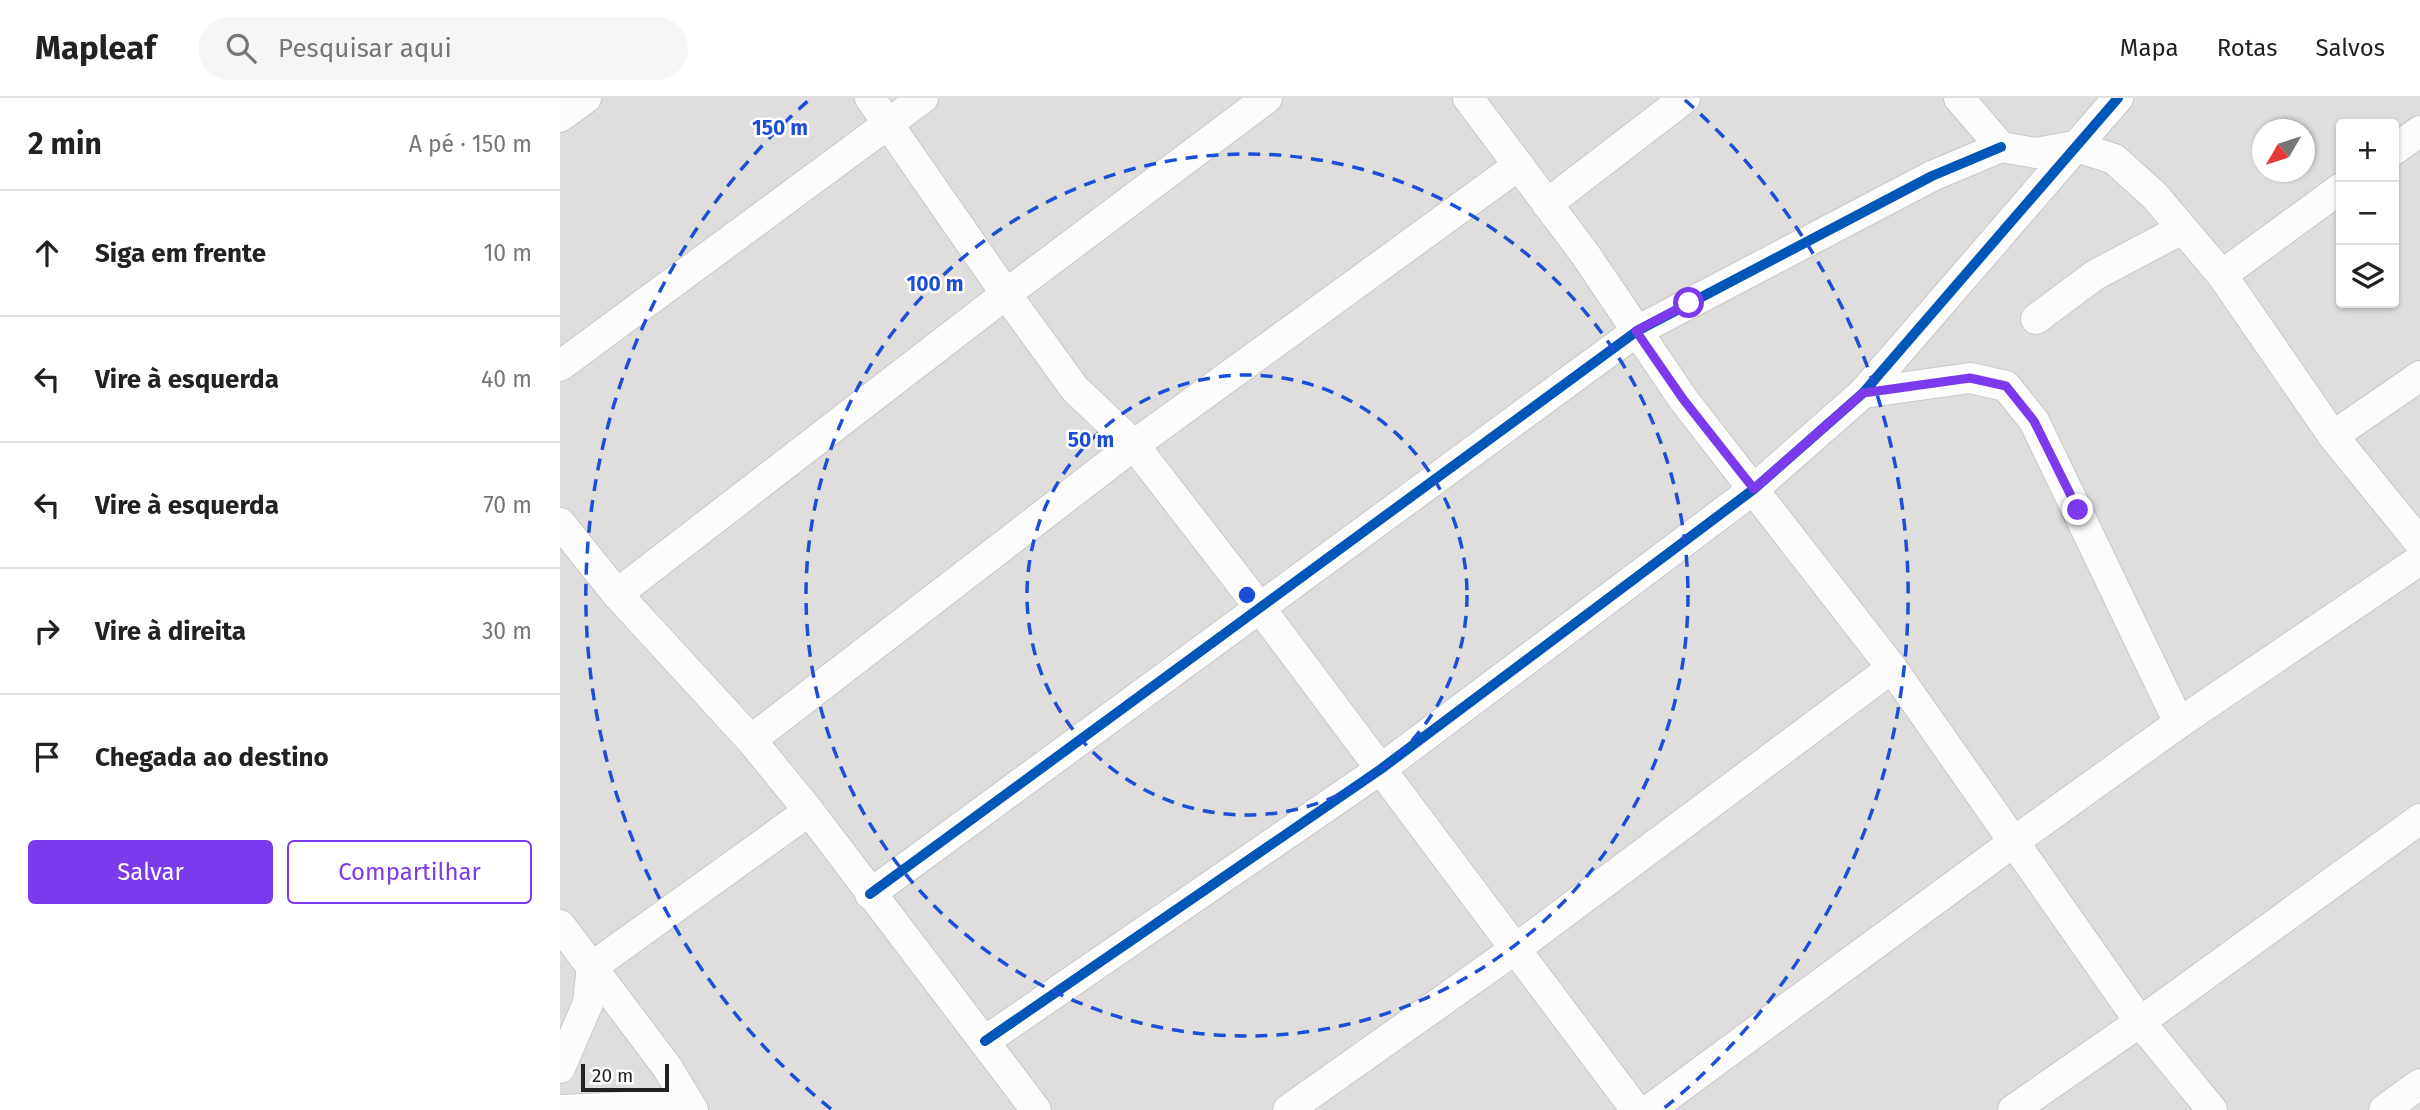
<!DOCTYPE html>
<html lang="pt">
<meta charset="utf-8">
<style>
:root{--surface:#fff;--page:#f6f6f6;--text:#222;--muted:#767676;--line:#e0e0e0;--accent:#7c3aed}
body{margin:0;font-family:"Fira Sans",sans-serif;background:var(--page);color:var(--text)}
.controls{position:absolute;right:21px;top:21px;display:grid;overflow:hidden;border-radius:7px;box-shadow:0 2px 5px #0004}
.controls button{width:63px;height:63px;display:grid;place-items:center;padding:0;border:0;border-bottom:2px solid var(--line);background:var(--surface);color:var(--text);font:35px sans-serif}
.compass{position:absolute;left:1692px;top:21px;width:63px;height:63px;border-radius:50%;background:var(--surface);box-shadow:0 2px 5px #0004;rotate:231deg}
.scale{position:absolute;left:21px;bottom:18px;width:88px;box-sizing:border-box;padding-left:7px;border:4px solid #222;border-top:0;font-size:19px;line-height:24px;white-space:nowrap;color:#222;-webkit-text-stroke:5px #fff;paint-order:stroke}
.stop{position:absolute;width:21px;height:21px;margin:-16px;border:5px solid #7c3aed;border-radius:50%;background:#fff}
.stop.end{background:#7c3aed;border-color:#fff;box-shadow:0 2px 7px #0008}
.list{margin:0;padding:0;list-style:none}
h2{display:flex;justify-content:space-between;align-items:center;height:91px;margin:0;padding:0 28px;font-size:30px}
h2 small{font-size:23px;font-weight:400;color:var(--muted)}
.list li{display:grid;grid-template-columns:46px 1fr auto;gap:21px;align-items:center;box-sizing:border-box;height:126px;padding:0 28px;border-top:2px solid var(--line)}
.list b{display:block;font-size:26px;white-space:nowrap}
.list em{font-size:23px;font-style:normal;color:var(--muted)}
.actions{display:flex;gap:14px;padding:21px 28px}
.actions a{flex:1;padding:16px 0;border:2px solid var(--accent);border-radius:7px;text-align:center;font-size:24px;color:var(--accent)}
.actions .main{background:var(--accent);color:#fff}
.icon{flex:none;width:38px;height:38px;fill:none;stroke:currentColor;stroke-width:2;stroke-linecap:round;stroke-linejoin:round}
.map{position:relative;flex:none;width:1860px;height:1012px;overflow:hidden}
header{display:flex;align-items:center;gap:42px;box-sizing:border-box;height:98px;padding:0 35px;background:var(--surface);border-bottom:2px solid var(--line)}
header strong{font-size:33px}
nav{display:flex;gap:38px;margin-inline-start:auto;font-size:24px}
.search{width:490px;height:63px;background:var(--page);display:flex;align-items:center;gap:18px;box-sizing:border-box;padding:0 24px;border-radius:38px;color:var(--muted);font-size:26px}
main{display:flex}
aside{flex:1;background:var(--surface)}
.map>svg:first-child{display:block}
.residential{fill:#dfdedc;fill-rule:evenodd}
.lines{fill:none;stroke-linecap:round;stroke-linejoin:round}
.minor-casing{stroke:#c9c8c7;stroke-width:32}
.minor{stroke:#fdfcfc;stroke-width:30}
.cycleway-casing{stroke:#fff;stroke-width:15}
.cycleway{stroke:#0057b8;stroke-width:10}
.route{stroke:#7c3aed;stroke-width:9}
.ring{fill:none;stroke:#1d4ed8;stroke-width:3.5;stroke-dasharray:12 9}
.centre{fill:#1d4ed8;stroke:#fff;stroke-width:3.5}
.ring-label{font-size:21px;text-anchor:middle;font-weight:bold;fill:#1d4ed8;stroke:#fff;stroke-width:5;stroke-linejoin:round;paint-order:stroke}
</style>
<header>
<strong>Mapleaf</strong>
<div class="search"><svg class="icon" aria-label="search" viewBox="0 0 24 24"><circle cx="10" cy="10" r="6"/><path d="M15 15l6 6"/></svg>Pesquisar aqui</div>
<nav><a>Mapa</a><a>Rotas</a><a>Salvos</a></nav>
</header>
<main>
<aside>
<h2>2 min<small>A pé · 150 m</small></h2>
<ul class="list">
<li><svg class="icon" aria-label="ahead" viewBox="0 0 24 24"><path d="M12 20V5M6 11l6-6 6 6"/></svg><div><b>Siga em frente</b></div><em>10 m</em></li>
<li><svg class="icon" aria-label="left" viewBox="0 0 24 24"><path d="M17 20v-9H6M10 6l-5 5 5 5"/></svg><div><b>Vire à esquerda</b></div><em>40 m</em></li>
<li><svg class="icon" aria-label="left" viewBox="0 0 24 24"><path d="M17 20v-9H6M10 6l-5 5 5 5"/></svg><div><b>Vire à esquerda</b></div><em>70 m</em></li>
<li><svg class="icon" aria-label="right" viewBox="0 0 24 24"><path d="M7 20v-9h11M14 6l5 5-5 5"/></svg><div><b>Vire à direita</b></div><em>30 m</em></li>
<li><svg class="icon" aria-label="arrive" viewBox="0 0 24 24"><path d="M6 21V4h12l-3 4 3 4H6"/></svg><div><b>Chegada ao destino</b></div></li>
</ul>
<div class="actions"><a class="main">Salvar</a><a>Compartilhar</a></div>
</aside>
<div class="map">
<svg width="1860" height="1012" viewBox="0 0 1860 1012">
<rect width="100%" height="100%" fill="#f0eeeb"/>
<path class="residential" d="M 0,0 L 1860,0 L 1860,1012 L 0,1012 ZM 1781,26 L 1834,26 L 1834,205 L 1781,205 ZM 1702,32 L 1744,32 L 1744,74 L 1702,74 Z"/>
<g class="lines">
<g class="minor-casing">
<g id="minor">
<path d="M 310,0 L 446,196 L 515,291 L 574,347 L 700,510 L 1076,1012"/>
<path d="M 908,0 L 1025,156 L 1123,301 L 1332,570 L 1580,924 L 1652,1012"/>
<path d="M 1399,0 L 1441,49 L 1476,55 L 1514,48 L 1554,61 L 1594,97 L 1662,177 L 1773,338 L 1860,445"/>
<path d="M 0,19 L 26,0"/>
<path d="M 1834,52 L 1860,33"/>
<path d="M 987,106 L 1125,0"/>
<path d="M 1662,177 L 1781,90"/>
<path d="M 1476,221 L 1535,177 L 1622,131"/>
<path d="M 0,268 L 363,0"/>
<path d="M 1303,295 L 1410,280 L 1446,288 L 1474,323 L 1619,625"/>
<path d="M 1773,338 L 1860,278"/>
<path d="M 0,425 L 57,496 L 191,642 L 249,713 L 476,1012"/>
<path d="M 57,496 L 446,196 L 707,0"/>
<path d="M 191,642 L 574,347 L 959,67"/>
<path d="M 310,796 L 1077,233 L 1372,78 L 1441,49"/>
<path d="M 0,827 L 107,969 L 133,1012"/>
<path d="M 425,943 L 821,671 L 1194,391 L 1303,295 L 1558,0"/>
<path d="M 0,970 L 28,905 L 32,869 L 249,713"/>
<path d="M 2,1012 L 87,1008 L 127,1004"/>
<path d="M 728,1012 L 954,852 L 1332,570"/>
<path d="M 1089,1012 L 1455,743 L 1619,625 L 1860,462"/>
<path d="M 1453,1012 L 1580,924 L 1860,721"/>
<path d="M 1824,1012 L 1860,986"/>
</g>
</g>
<use href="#minor" class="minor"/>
<g class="cycleway-casing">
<g id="cycleway">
<path d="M 310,796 L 1077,233 L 1372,78 L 1441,49"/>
<path d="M 425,943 L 821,671 L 1194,391 L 1303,295 L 1558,0"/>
</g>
</g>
<use href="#cycleway" class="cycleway"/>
</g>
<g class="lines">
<path class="route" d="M 1129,205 L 1076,233 L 1123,301 L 1194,391 L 1303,295 L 1410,280 L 1446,288 L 1474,323 L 1518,412"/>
</g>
<g class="ring">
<circle cx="687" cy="497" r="220"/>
<circle cx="687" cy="497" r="441"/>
<path d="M271 1011A661 661 0 0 1 249 2M1125 2A661 661 0 0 1 1103 1011"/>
</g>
<circle cx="687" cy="497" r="10" class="centre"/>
<g class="ring-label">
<text x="220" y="37">150 m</text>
<text x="375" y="193">100 m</text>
<text x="531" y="349">50 m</text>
</g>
</svg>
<div class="controls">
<button>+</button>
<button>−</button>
<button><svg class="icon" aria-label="layers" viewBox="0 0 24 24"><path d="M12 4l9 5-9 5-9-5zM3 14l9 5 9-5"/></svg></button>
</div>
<svg class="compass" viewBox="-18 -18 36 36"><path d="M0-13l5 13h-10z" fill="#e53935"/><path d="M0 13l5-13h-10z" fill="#767676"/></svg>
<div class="scale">20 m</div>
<div class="stop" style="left:1129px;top:205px"></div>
<div class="stop end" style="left:1518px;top:412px"></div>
</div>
</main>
